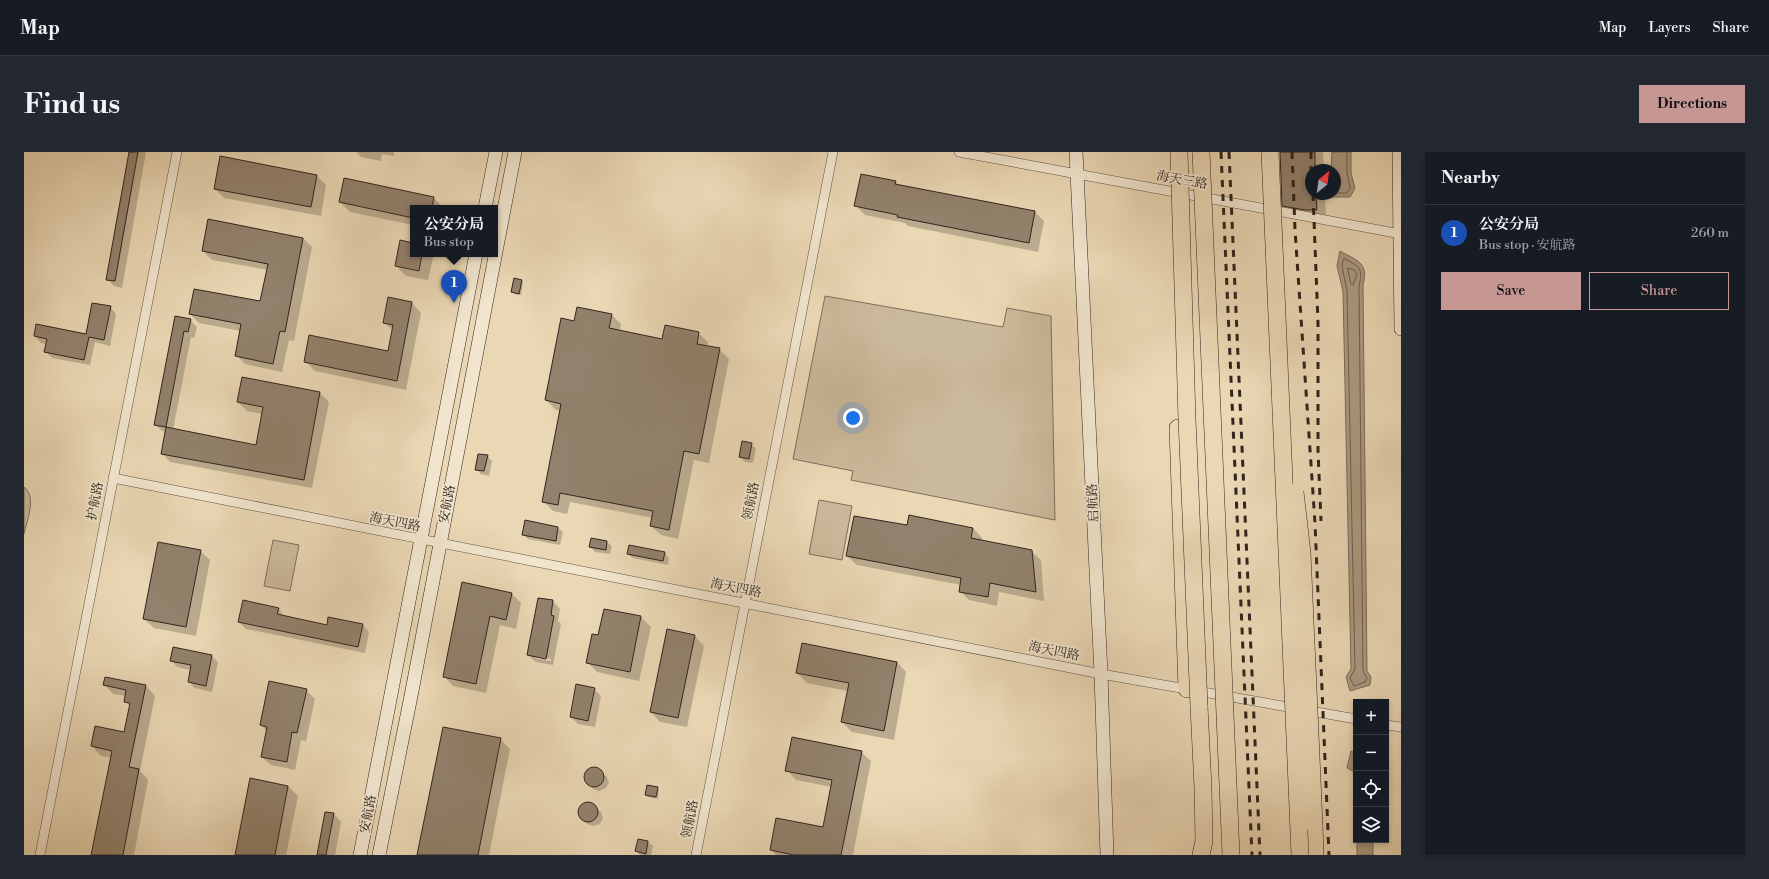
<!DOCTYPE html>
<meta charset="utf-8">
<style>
:root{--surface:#171b24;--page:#242831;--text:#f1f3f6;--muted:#9ea1a6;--line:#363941;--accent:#c59692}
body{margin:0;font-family:"Libre Bodoni","Noto Serif SC",serif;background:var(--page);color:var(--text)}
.controls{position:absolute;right:12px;bottom:12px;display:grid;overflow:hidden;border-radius:0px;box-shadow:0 2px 6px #0003}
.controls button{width:36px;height:36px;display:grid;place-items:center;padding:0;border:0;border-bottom:1px solid var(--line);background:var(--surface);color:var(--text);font:20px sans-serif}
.compass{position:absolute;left:1281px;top:12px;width:36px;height:36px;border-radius:50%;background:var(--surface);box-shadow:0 2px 6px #0003;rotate:29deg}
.you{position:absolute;left:829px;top:266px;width:14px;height:14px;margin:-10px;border:3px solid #fff;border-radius:50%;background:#1a73e8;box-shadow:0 0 0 6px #1a73e833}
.badge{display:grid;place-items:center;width:26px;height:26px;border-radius:50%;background:var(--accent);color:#fff;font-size:13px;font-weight:700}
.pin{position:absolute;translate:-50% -33px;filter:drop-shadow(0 1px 2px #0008)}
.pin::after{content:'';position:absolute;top:21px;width:14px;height:12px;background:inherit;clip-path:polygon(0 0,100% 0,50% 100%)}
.popup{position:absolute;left:386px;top:53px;width:88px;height:52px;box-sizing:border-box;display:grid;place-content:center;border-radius:0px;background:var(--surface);filter:drop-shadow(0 1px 3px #0005);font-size:13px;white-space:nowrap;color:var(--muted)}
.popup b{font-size:15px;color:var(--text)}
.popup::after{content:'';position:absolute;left:50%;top:100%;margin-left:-8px;border:8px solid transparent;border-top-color:var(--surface)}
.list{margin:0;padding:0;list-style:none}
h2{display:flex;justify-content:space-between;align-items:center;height:52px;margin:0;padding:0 16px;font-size:17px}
h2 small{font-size:13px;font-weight:400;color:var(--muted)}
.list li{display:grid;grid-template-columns:26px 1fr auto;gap:12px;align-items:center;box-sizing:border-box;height:56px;padding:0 16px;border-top:1px solid var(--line)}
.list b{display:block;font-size:15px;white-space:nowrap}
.list p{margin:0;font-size:13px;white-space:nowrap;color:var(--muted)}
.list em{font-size:13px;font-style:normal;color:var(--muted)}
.actions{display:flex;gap:8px;padding:12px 16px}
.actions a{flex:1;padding:9px 0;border:1px solid var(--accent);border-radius:0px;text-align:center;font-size:14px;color:var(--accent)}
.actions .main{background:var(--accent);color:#111}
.icon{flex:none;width:22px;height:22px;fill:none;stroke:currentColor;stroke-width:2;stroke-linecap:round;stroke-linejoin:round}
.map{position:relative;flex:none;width:1377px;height:703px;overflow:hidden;border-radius:0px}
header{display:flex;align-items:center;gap:24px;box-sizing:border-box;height:56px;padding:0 20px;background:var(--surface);border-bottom:1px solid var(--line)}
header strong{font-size:19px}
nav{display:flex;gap:22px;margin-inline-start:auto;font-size:14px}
.intro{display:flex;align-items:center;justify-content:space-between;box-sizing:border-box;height:96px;padding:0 24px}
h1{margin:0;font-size:28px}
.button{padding:10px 18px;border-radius:0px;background:var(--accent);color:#111;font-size:14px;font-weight:700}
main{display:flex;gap:24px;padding:0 24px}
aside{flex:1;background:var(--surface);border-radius:0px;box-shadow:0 2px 6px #0003}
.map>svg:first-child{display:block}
.green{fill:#cbb99b;stroke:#7e6e5d}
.water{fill:#ab9a81;stroke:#7b6b5a}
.shadow{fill:#0003;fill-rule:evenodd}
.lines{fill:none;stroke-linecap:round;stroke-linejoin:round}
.shore{stroke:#6e5f50;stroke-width:1}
.building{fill:#92816c;stroke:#32241f}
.street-casing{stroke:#605144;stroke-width:10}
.secondary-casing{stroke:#32241f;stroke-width:14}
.highway-casing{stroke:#32241f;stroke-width:18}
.street{stroke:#f1e5ce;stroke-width:9}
.secondary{stroke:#f1e5ce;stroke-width:13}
.highway{stroke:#ead7b4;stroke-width:17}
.rail{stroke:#32241f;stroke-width:3;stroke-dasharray:7 7;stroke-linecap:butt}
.highway-bridge-casing{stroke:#32241f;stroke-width:18;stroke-linecap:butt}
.highway-bridge{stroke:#ead7b4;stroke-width:17}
.labels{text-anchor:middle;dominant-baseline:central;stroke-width:3.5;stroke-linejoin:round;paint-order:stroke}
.street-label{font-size:13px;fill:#32241f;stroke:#f1e5ce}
</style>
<header>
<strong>Map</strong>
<nav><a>Map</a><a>Layers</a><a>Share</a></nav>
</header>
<div class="intro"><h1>Find us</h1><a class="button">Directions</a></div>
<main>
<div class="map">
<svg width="1377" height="703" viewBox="0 0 1377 703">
<rect width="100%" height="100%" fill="#ead7b4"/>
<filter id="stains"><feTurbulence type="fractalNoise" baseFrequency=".005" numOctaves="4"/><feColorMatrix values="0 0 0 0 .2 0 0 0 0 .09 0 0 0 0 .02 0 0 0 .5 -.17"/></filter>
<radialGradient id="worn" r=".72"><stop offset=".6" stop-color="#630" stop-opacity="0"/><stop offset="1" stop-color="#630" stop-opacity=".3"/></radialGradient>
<g class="green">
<path d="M 801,144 L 979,175 L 983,156 L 1027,164 L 1031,368 L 827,328 L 829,319 L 769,307 Z"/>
<path d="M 0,335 C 13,345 3,368 0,382 Z"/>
<path d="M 795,348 L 828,354 L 818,408 L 785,402 Z"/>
<path d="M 249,388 L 275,393 L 266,439 L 240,434 Z"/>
</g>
<g class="water">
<path d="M 1308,0 L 1327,0 L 1327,21 L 1331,36 L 1326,45 L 1306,45 L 1305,42 L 1311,42 L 1311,18 L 1307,18 Z"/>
<path d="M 1316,99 C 1333,109 1345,110 1339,133 L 1343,519 L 1347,525 L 1346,533 L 1326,539 L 1322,525 L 1327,517 L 1319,139 L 1313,114 Z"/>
<path d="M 1327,599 L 1332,602 L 1332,658 L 1331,620 L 1323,616 Z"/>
<rect x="1333" y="688" width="16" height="15"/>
</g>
<g class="shadow">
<path d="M 106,0 L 122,0 L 98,136 L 90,134 L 83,127 Z"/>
<path d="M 332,0 L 370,0 L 370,4 L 358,2 L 357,9 L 337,5 Z"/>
<path d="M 1257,0 L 1299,0 L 1300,18 L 1287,18 L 1287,42 L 1301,42 L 1302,67 L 1269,63 L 1259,53 Z"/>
<path d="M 293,24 L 302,33 L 297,64 L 200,46 L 191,37 Z"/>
<path d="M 871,30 L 875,33 L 1011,60 L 1020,69 L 1014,100 L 884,74 L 881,71 L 841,63 L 832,54 Z"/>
<path d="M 410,46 L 419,56 L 389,56 L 389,73 L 326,60 L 316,50 Z"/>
<path d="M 389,82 L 389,102 L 410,102 L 404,128 L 382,124 L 372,114 L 387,92 Z"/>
<path d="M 279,86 L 288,95 L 270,189 L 265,188 L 258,220 L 221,212 L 212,203 L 217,179 L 175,171 L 166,162 L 237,150 L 244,118 L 188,108 L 179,99 Z"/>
<path d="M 497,129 L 499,131 L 497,143 L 490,142 L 488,140 Z"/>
<path d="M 365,147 L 388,151 L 397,161 L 382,238 L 291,219 L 281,209 L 365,200 L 369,179 L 360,170 Z"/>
<path d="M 86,155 L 92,162 L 86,194 L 71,190 L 66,213 L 28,206 L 22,200 L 23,192 L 17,191 L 11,184 L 63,183 Z"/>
<path d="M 588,163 L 597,172 L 596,180 L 639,188 L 674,181 L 684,190 L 683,195 L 695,197 L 705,207 L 685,311 L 670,308 L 654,387 L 637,383 L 627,374 L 629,366 L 546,350 L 543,362 L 529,359 L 519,349 L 537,259 L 532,258 L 522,248 L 551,170 Z"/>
<path d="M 152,165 L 166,168 L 173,175 L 170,186 L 167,185 L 149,278 L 233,294 L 239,262 L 223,259 L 214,250 L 219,226 L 296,241 L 305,250 L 288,336 L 146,310 L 138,301 L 142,280 L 138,279 L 131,273 Z"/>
<path d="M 727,292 L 732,297 L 729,311 L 721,310 L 716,305 Z"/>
<path d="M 463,304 L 468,309 L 465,324 L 457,322 L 452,317 Z"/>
<path d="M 884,375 L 949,376 L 958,386 L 957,389 L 1007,399 L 1017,408 L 1020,449 L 975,440 L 973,454 L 945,448 L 936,439 L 937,433 L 833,413 L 823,404 Z"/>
<path d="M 534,376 L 539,380 L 536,393 L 504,387 L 499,382 Z"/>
<path d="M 583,390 L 588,394 L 586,402 L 571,400 L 566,395 Z"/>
<path d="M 176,399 L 186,408 L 172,484 L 130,476 L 120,467 Z"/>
<path d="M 641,401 L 645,406 L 644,413 L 609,406 L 604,402 Z"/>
<path d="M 439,432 L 488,442 L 497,451 L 492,477 L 476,473 L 462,541 L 429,534 L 420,524 Z"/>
<path d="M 515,447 L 529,449 L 536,457 L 534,469 L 537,472 L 529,513 L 512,510 L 504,503 ZM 511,503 L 527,507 L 527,509 L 511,506 Z"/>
<path d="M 254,456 L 261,465 L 304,474 L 338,472 L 345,480 L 341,501 L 222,477 L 215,470 Z"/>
<path d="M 581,458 L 617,465 L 627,475 L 615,529 L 573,520 L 563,510 L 575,485 Z"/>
<path d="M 671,484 L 680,494 L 663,575 L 636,570 L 627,560 Z"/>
<path d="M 188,504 L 194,510 L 188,540 L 171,536 L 165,530 L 167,518 L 153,515 L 147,508 Z"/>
<path d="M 873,510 L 882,520 L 870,588 L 828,580 L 818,570 L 824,539 L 783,531 L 773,521 Z"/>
<path d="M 80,532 L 122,534 L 131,544 L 116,619 L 124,628 L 110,703 L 68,703 L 88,606 L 77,604 L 68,594 L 101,581 L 106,554 L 101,549 L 102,544 L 89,542 Z"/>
<path d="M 570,537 L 577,544 L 571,575 L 554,572 L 547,565 Z"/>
<path d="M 282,538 L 291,547 L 282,589 L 277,588 L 271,618 L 247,613 L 238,605 L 243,579 L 237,573 Z"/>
<path d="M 476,587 L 486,597 L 465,703 L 394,703 Z"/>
<path d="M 837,600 L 847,609 L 829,703 L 752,703 L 747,698 L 800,676 L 808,635 L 772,628 L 763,618 Z"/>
<path d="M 571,616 L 583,625 L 585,631 L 582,636 L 575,639 L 569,637 L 561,626 L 565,618 Z"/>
<path d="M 227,627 L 264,634 L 274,644 L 262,703 L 212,703 Z"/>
<path d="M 633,636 L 635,638 L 634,647 L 624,645 L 622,643 Z"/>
<path d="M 565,651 L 577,660 L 579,666 L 576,672 L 569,674 L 563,672 L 558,667 L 556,658 L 559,653 Z"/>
<path d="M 302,661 L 310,662 L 317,670 L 311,703 L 294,703 Z"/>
<path d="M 615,688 L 624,690 L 629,694 L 627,703 L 616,703 L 612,699 Z"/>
</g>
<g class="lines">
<g class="shore">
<path d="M 1311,41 L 1323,41 L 1326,36 L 1323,21 L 1323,0"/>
<path d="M 1321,107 C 1336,115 1339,116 1335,134 L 1339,519 L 1343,526 L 1341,530 L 1330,534 L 1326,526 L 1331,517 L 1323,139 L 1318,114 L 1319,108 Z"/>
<path d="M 1324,116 L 1330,118 L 1333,122 L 1329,133 L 1327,132 Z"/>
</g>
</g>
<g class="building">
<path d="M 105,0 L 114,0 L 91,129 L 82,128 Z"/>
<path d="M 1256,0 L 1291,0 L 1291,18 L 1287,18 L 1287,42 L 1292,42 L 1293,58 L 1281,58 L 1258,54 Z"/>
<path d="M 196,4 L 293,23 L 287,55 L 190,37 Z"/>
<path d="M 837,22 L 872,29 L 871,32 L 1011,59 L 1005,91 L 873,65 L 874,63 L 830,54 Z"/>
<path d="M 320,26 L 410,45 L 408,56 L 389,56 L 389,66 L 315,50 Z"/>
<path d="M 184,67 L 279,86 L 261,180 L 256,179 L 249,212 L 211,204 L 217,172 L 165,162 L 170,137 L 236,149 L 244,112 L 178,99 Z"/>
<path d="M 376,88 L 389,91 L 389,102 L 398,102 L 395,119 L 371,114 Z"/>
<path d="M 490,126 L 498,128 L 495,142 L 487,140 Z"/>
<path d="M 364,145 L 388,150 L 373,229 L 280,210 L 285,183 L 364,199 L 369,173 L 359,171 Z"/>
<path d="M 68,151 L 87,154 L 80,188 L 65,185 L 60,208 L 20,200 L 23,187 L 10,184 L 12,172 L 62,182 Z"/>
<path d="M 553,155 L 588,162 L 585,176 L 638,187 L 641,173 L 675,180 L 673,192 L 696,196 L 675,302 L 660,299 L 645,378 L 626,374 L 629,359 L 536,341 L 534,353 L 518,350 L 537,252 L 521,248 L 537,166 L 550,169 Z"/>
<path d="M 151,164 L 167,167 L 164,180 L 160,179 L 142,275 L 130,273 Z"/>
<path d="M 218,225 L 296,240 L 280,328 L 137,302 L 142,275 L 232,293 L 239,255 L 213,250 Z"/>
<path d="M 718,289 L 728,291 L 725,307 L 715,305 Z"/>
<path d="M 454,302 L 464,303 L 460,319 L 451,318 Z"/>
<path d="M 885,363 L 949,376 L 947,386 L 1008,398 L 1012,440 L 966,431 L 964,445 L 935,440 L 937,426 L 822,404 L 830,364 L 883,373 Z"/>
<path d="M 501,368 L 534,375 L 532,389 L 498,383 Z"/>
<path d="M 567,386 L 583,389 L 582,398 L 565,395 Z"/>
<path d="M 134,390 L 177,398 L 162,475 L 119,467 Z"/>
<path d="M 605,393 L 641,400 L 639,409 L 603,402 Z"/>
<path d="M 438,430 L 488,441 L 482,468 L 466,464 L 452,532 L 419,525 Z"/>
<path d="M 514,446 L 529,448 L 527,463 L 530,464 L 522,507 L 503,503 Z"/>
<path d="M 219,448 L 255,456 L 253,462 L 303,473 L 304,465 L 339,472 L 334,495 L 214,470 Z"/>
<path d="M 580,457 L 617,464 L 606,520 L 562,511 L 568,482 L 574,483 Z"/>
<path d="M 643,477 L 671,483 L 654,566 L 626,560 Z"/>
<path d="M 778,491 L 873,510 L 860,579 L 817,570 L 825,531 L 772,521 Z"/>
<path d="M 149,495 L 188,503 L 182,534 L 164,530 L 167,513 L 146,509 Z"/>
<path d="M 81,525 L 122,533 L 105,615 L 115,617 L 99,703 L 67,703 L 88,599 L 67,594 L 71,574 L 100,580 L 106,551 L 100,550 L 102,538 L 79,533 Z"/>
<path d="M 245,529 L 283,537 L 273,581 L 268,580 L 263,610 L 237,605 L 243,575 L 236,573 Z"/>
<path d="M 552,532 L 571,536 L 564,569 L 546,565 Z"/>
<path d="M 419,575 L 477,586 L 454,703 L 393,703 Z"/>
<path d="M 768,585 L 838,599 L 817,703 L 770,703 L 746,698 L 752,666 L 799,675 L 808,628 L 761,619 Z"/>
<circle cx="570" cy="625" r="10"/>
<path d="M 226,626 L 264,634 L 251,703 L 211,703 Z"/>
<path d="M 623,633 L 634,635 L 632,645 L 621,643 Z"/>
<circle cx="564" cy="660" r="10"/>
<path d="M 301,660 L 310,661 L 302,703 L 293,703 Z"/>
<path d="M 614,687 L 624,689 L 622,702 L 611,699 Z"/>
</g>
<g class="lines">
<g class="street-casing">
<g id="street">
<path d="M 935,0 L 1377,82"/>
<path d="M 89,326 L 1077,522 L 1332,567"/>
<path d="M 1362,573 L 1377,575"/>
<path d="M 16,703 L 153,0"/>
<path d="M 672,703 L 809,0"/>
</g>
</g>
<g class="secondary-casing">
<g id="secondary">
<path d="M 1052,0 L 1077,522 L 1083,703"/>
<path d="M 1375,0 L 1377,177"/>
<path d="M 461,56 L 472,0"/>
<path d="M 336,703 L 452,102"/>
<path d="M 355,703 L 387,544 L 491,0"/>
</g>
</g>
<g class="highway-casing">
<g id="highway">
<path d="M 1154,276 L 1163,537"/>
<path d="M 1175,554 L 1179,636 L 1180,689 L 1177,703"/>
<path d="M 1290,673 L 1291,703"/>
</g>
</g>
<use href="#street" class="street"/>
<use href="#secondary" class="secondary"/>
<use href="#highway" class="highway"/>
<g class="rail">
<path d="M 1197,0 L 1228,703"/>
<path d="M 1205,0 L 1236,703"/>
<path d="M 1268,0 L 1271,78 L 1291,371 L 1305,703"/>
<path d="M 1287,0 L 1287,18"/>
<path d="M 1289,42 L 1294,171 L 1294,299 L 1297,369"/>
</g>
<g class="highway-bridge-casing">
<g id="highway-bridge">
<path d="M 1155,0 L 1163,267 L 1175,554"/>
<path d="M 1177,0 L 1207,703"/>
<path d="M 1246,0 L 1276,703"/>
<path d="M 1271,340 L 1278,401 L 1290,673"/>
</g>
</g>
<use href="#highway-bridge" class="highway-bridge"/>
</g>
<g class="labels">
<g class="street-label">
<text transform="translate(1158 28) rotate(10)">海天三路</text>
<text transform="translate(71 349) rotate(-79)">护航路</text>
<text transform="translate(727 349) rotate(-79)">领航路</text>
<text transform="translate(1069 351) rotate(-93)">启航路</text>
<text transform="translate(423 352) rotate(-79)">安航路</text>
<text transform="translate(371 370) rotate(11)">海天四路</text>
<text transform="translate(712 436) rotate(11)">海天四路</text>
<text transform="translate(1030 499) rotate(11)">海天四路</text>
<text transform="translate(344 662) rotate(-79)">安航路</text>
<text transform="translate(666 667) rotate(-79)">领航路</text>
</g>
</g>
<rect width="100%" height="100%" filter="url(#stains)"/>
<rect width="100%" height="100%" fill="url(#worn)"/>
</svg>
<div class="controls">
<button>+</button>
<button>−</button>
<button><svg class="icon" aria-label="locate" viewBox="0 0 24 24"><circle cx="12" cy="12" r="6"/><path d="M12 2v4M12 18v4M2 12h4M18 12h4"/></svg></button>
<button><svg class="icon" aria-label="layers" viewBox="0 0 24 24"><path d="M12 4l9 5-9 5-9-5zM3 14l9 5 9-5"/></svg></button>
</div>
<svg class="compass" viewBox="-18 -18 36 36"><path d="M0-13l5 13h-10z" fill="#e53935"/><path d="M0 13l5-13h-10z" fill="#9ea1a6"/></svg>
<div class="you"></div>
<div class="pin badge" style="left:430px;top:151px;background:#1a4fb4">1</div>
<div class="popup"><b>公安分局</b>Bus stop</div>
</div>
<aside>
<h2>Nearby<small></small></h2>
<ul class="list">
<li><span class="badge" style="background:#1a4fb4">1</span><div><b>公安分局</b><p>Bus stop · 安航路</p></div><em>260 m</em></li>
</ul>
<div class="actions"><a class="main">Save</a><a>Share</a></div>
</aside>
</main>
